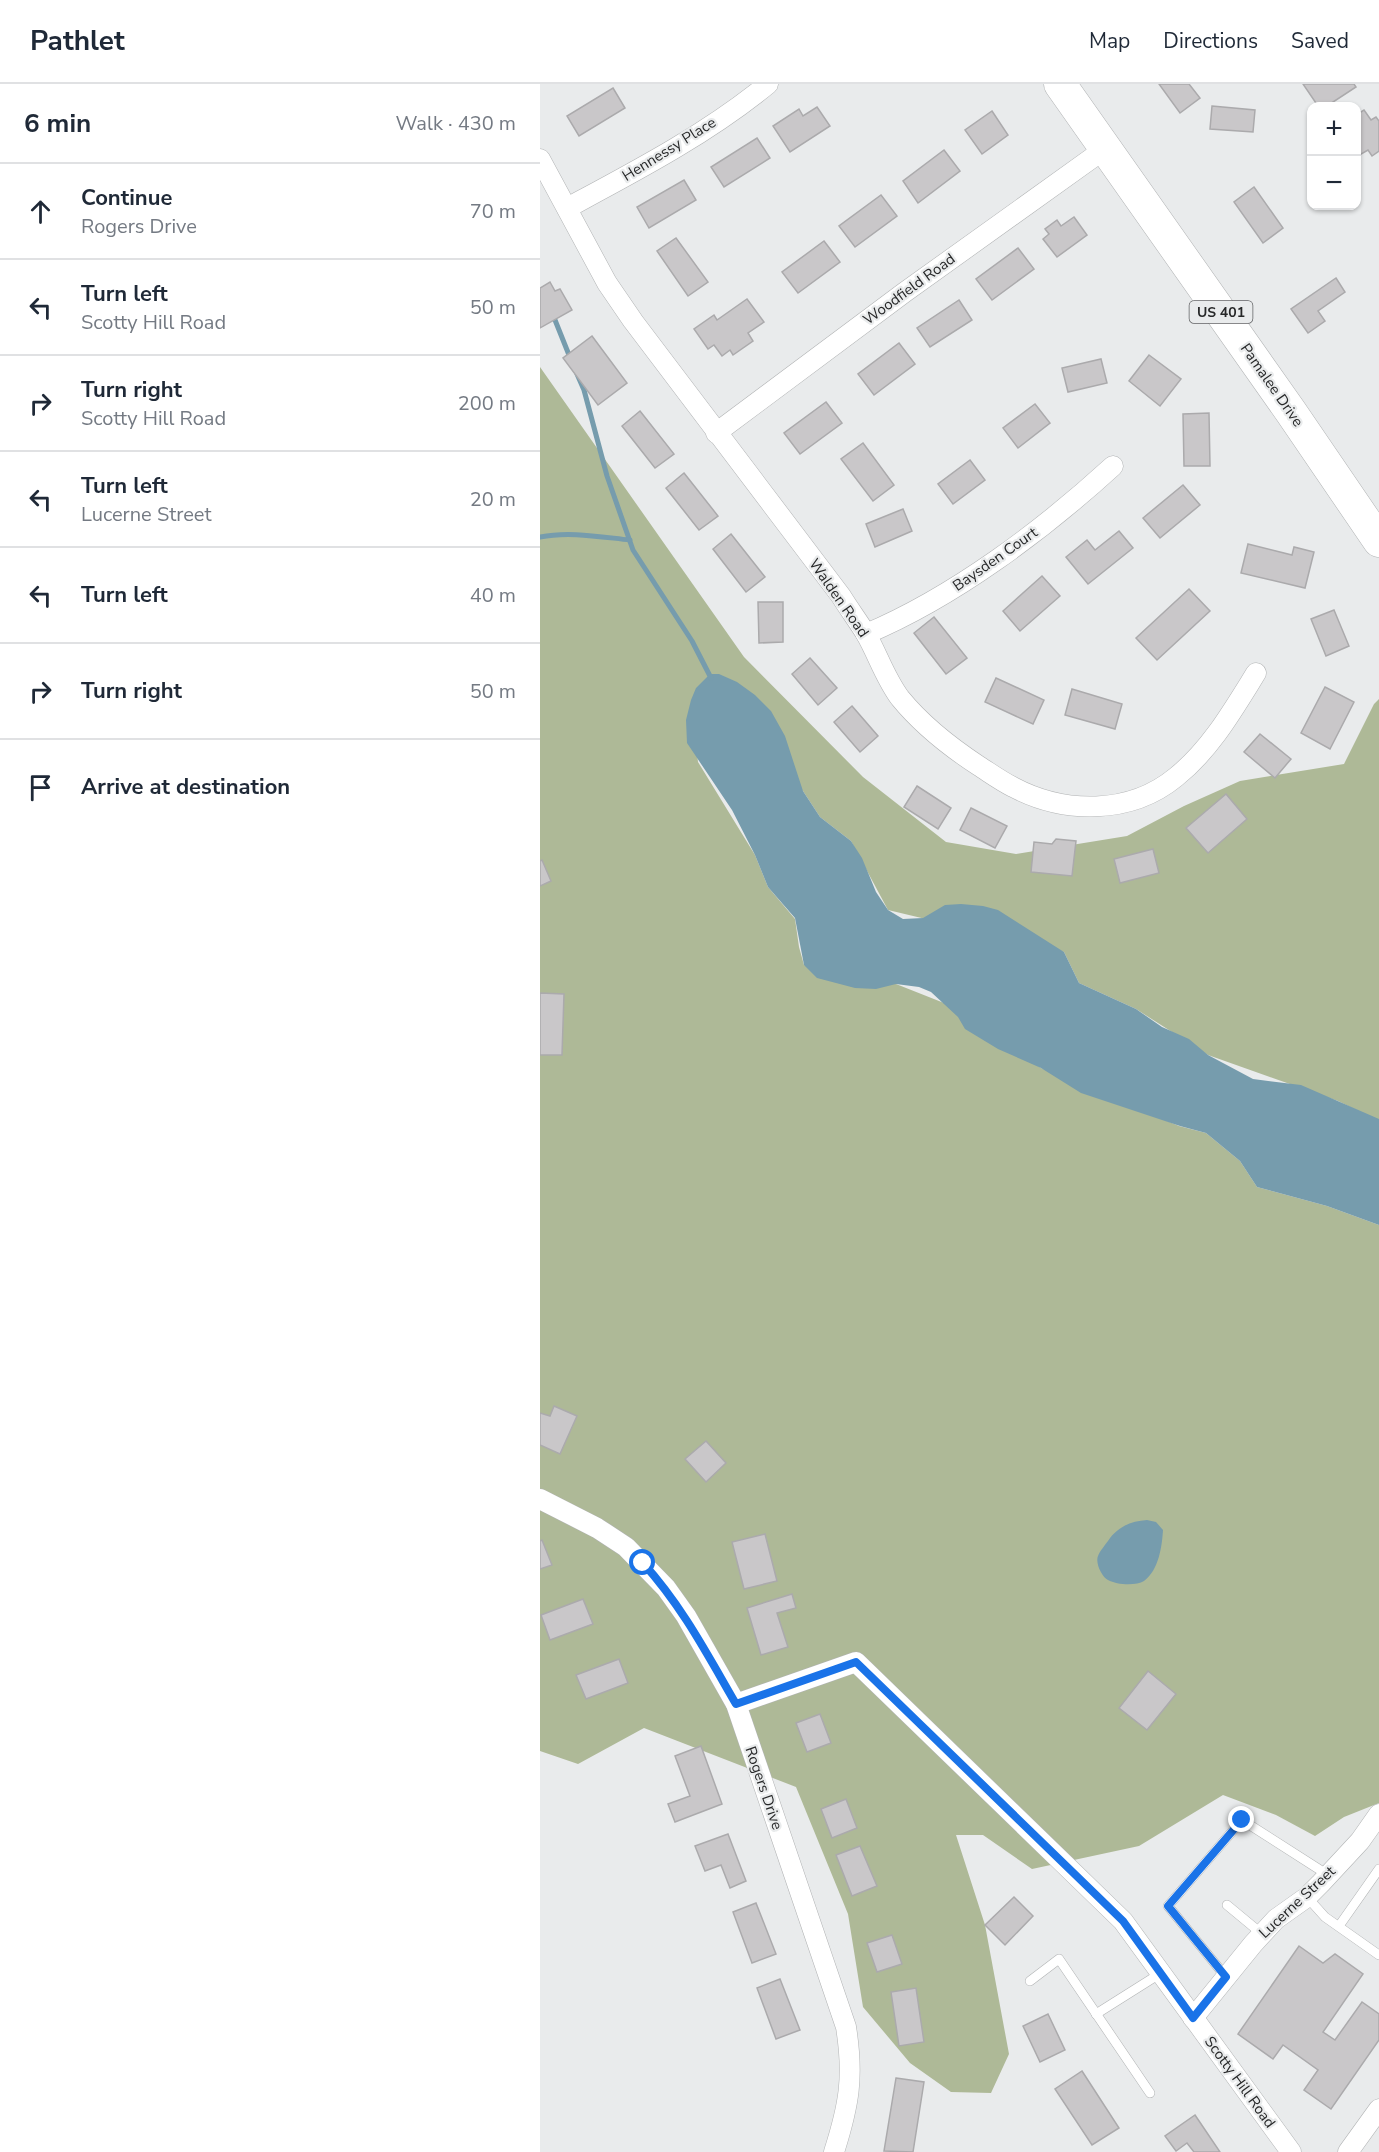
<!DOCTYPE html>
<meta charset="utf-8">
<style>
:root{--surface:#fff;--page:#f2f2f3;--text:#1f2937;--muted:#747a83;--line:#e0e1e3}
body{margin:0;font-family:"Nunito Sans",sans-serif;background:var(--page);color:var(--text)}
.controls{position:absolute;right:18px;top:18px;display:grid;overflow:hidden;border-radius:12px;box-shadow:0 2px 4px #0004}
.controls button{width:54px;height:54px;display:grid;place-items:center;padding:0;border:0;border-bottom:2px solid var(--line);background:var(--surface);color:var(--text);font:30px sans-serif}
.stop{position:absolute;width:18px;height:18px;margin:-14px;border:4px solid #1a73e8;border-radius:50%;background:#fff}
.stop.end{background:#1a73e8;border-color:#fff;box-shadow:0 2px 6px #0008}
.list{margin:0;padding:0;list-style:none}
h2{display:flex;justify-content:space-between;align-items:center;height:78px;margin:0;padding:0 24px;font-size:26px}
h2 small{font-size:20px;font-weight:400;color:var(--muted)}
.list li{display:grid;grid-template-columns:39px 1fr auto;gap:18px;align-items:center;box-sizing:border-box;height:96px;padding:0 24px;border-top:2px solid var(--line)}
.list b{display:block;font-size:22px;white-space:nowrap}
.list p{margin:0;font-size:20px;white-space:nowrap;color:var(--muted)}
.list em{font-size:20px;font-style:normal;color:var(--muted)}
.icon{flex:none;width:33px;height:33px;fill:none;stroke:currentColor;stroke-width:2;stroke-linecap:round;stroke-linejoin:round}
.map{position:relative;flex:none;width:839px;height:2068px;overflow:hidden}
header{display:flex;align-items:center;gap:36px;box-sizing:border-box;height:84px;padding:0 30px;background:var(--surface);border-bottom:2px solid var(--line)}
header strong{font-size:28px}
nav{display:flex;gap:33px;margin-inline-start:auto;font-size:21px}
main{display:flex}
aside{flex:1;background:var(--surface)}
.map>svg:first-child{display:block}
.forest{fill:#aeb997}
.water{fill:#769cad}
.lines{fill:none;stroke-linecap:round;stroke-linejoin:round}
.stream{stroke:#769cad;stroke-width:5}
.building{fill:#c9c7c9;stroke:#abaaac;stroke-width:1.5}
.lane-casing{stroke:#b1b3b4;stroke-width:10}
.street-casing{stroke:#b1b3b4;stroke-width:21}
.primary-casing{stroke:#b1b3b4;stroke-width:33}
.lane{stroke:#fff;stroke-width:9}
.street{stroke:#fff;stroke-width:20}
.primary{stroke:#fff;stroke-width:32}
.route{stroke:#1a73e8;stroke-width:8}
.labels{text-anchor:middle;dominant-baseline:central;stroke-width:4.5;stroke-linejoin:round;paint-order:stroke}
.shield{fill:#e9ebec;stroke:#616264;stroke-width:1.5}
.shield-label{font-size:14px;font-weight:bold;fill:#272829}
.street-label{font-size:15px;fill:#272829;stroke:#e9ebec}
</style>
<header>
<strong>Pathlet</strong>
<nav><a>Map</a><a>Directions</a><a>Saved</a></nav>
</header>
<main>
<aside>
<h2>6 min<small>Walk · 430 m</small></h2>
<ul class="list">
<li><svg class="icon" aria-label="ahead" viewBox="0 0 24 24"><path d="M12 20V5M6 11l6-6 6 6"/></svg><div><b>Continue</b><p>Rogers Drive</p></div><em>70 m</em></li>
<li><svg class="icon" aria-label="left" viewBox="0 0 24 24"><path d="M17 20v-9H6M10 6l-5 5 5 5"/></svg><div><b>Turn left</b><p>Scotty Hill Road</p></div><em>50 m</em></li>
<li><svg class="icon" aria-label="right" viewBox="0 0 24 24"><path d="M7 20v-9h11M14 6l5 5-5 5"/></svg><div><b>Turn right</b><p>Scotty Hill Road</p></div><em>200 m</em></li>
<li><svg class="icon" aria-label="left" viewBox="0 0 24 24"><path d="M17 20v-9H6M10 6l-5 5 5 5"/></svg><div><b>Turn left</b><p>Lucerne Street</p></div><em>20 m</em></li>
<li><svg class="icon" aria-label="left" viewBox="0 0 24 24"><path d="M17 20v-9H6M10 6l-5 5 5 5"/></svg><div><b>Turn left</b></div><em>40 m</em></li>
<li><svg class="icon" aria-label="right" viewBox="0 0 24 24"><path d="M7 20v-9h11M14 6l5 5-5 5"/></svg><div><b>Turn right</b></div><em>50 m</em></li>
<li><svg class="icon" aria-label="arrive" viewBox="0 0 24 24"><path d="M6 21V4h12l-3 4 3 4H6"/></svg><div><b>Arrive at destination</b></div></li>
</ul>
</aside>
<div class="map">
<svg width="839" height="2068" viewBox="0 0 839 2068">
<rect width="100%" height="100%" fill="#e9ebec"/>
<path class="forest" d="M 0,283 L 204,573 L 323,693 L 406,758 L 476,770 L 587,752 L 644,722 L 700,697 L 804,680 L 834,620 L 839,615 L 839,1037 L 798,1017 L 668,971 L 596,925 L 539,899 L 524,868 L 348,826 L 311,757 L 280,733 L 263,707 L 151,616 L 158,678 L 215,771 L 228,803 L 255,835 L 259,863 L 264,881 L 356,900 L 404,919 L 501,984 L 639,1042 L 666,1049 L 700,1077 L 717,1103 L 787,1122 L 839,1141 L 839,1719 L 804,1733 L 775,1752 L 736,1731 L 683,1711 L 599,1762 L 492,1785 L 443,1751 L 416,1751 L 445,1841 L 469,1970 L 451,2009 L 411,2008 L 370,1979 L 323,1923 L 308,1830 L 256,1703 L 104,1644 L 38,1680 L 0,1667 Z"/>
<g class="water">
<path d="M 170,590 L 179,590 L 197,598 L 215,611 L 231,627 L 245,652 L 263,707 L 280,733 L 311,757 L 322,774 L 336,808 L 348,826 L 363,835 L 383,834 L 405,821 L 421,820 L 443,822 L 458,826 L 524,868 L 539,899 L 596,925 L 622,943 L 649,955 L 668,971 L 713,995 L 761,1001 L 839,1035 L 839,1141 L 787,1122 L 717,1103 L 700,1077 L 666,1049 L 640,1042 L 541,1009 L 501,984 L 458,965 L 425,945 L 418,933 L 391,908 L 379,903 L 356,900 L 336,905 L 315,904 L 277,894 L 264,881 L 255,834 L 228,803 L 215,771 L 192,726 L 147,659 L 146,636 L 151,616 L 156,604 Z"/>
<path d="M 607,1436 L 616,1438 L 623,1446 C 622,1462 619,1486 604,1497 C 596,1502 577,1501 568,1496 C 562,1493 555,1479 558,1472 C 560,1467 565,1461 568,1457 C 577,1443 591,1437 607,1436 Z"/>
</g>
<g class="lines">
<g class="stream">
<path d="M 13,231 L 31,276"/>
<path d="M 37,290 L 44,306 L 67,392 L 93,466 L 152,557 L 171,594"/>
<path d="M 0,453 C 29,447 61,453 90,456"/>
</g>
</g>
<g class="building">
<path d="M 619,0 L 649,0 L 660,14 L 640,29 Z"/>
<path d="M 763,0 L 814,0 L 816,3 L 787,22 L 778,22 Z"/>
<path d="M 73,4 L 85,24 L 39,52 L 27,32 Z"/>
<path d="M 672,22 L 715,26 L 713,48 L 670,45 Z"/>
<path d="M 277,23 L 290,42 L 250,68 L 233,42 L 259,25 L 263,32 Z"/>
<path d="M 824,26 L 831,36 L 836,33 L 839,37 L 839,67 L 832,72 L 828,66 L 816,73 L 816,31 Z"/>
<path d="M 452,27 L 468,51 L 442,70 L 425,46 Z"/>
<path d="M 217,54 L 230,74 L 184,103 L 171,83 Z"/>
<path d="M 404,66 L 420,87 L 378,119 L 363,97 Z"/>
<path d="M 144,96 L 156,116 L 109,144 L 97,123 Z"/>
<path d="M 714,103 L 743,144 L 723,159 L 694,118 Z"/>
<path d="M 341,111 L 357,132 L 315,163 L 299,142 Z"/>
<path d="M 534,133 L 547,151 L 517,173 L 503,155 L 509,150 L 505,145 L 517,136 L 521,142 Z"/>
<path d="M 136,154 L 168,198 L 148,212 L 117,167 Z"/>
<path d="M 284,157 L 300,178 L 258,209 L 242,188 Z"/>
<path d="M 478,164 L 494,185 L 452,216 L 436,195 Z"/>
<path d="M 796,194 L 805,208 L 778,227 L 785,237 L 768,249 L 751,225 Z"/>
<path d="M 10,198 L 15,207 L 20,205 L 32,226 L 0,244 L 0,204 Z"/>
<path d="M 207,215 L 224,238 L 208,249 L 213,257 L 193,271 L 190,266 L 182,272 L 174,261 L 168,265 L 154,245 L 174,231 L 177,236 Z"/>
<path d="M 419,216 L 432,236 L 390,263 L 377,244 Z"/>
<path d="M 52,252 L 87,299 L 58,321 L 23,274 Z"/>
<path d="M 359,259 L 375,280 L 334,311 L 318,290 Z"/>
<path d="M 609,271 L 641,295 L 620,322 L 589,297 Z"/>
<path d="M 561,275 L 567,299 L 528,308 L 522,284 Z"/>
<path d="M 286,318 L 302,339 L 260,370 L 244,349 Z"/>
<path d="M 495,320 L 510,339 L 478,364 L 463,344 Z"/>
<path d="M 100,327 L 134,370 L 115,384 L 82,342 Z"/>
<path d="M 669,329 L 670,382 L 644,382 L 643,330 Z"/>
<path d="M 323,359 L 354,401 L 333,417 L 301,375 Z"/>
<path d="M 430,376 L 445,396 L 413,420 L 398,400 Z"/>
<path d="M 144,389 L 178,432 L 159,446 L 126,404 Z"/>
<path d="M 643,401 L 660,421 L 620,454 L 603,434 Z"/>
<path d="M 363,425 L 372,447 L 335,463 L 326,440 Z"/>
<path d="M 579,447 L 593,464 L 548,500 L 526,473 L 547,456 L 555,466 Z"/>
<path d="M 191,450 L 225,493 L 206,508 L 173,465 Z"/>
<path d="M 708,460 L 752,471 L 754,463 L 774,468 L 765,504 L 701,489 Z"/>
<path d="M 502,492 L 520,512 L 480,547 L 463,527 Z"/>
<path d="M 649,505 L 670,527 L 617,576 L 596,554 Z"/>
<path d="M 218,518 L 243,518 L 243,558 L 219,559 Z"/>
<path d="M 794,526 L 809,562 L 786,572 L 771,535 Z"/>
<path d="M 394,533 L 427,574 L 406,590 L 374,549 Z"/>
<path d="M 270,574 L 297,604 L 278,621 L 252,590 Z"/>
<path d="M 456,594 L 504,616 L 493,640 L 445,618 Z"/>
<path d="M 785,603 L 814,618 L 790,665 L 761,649 Z"/>
<path d="M 532,605 L 582,620 L 575,645 L 525,631 Z"/>
<path d="M 312,622 L 338,652 L 320,668 L 294,638 Z"/>
<path d="M 720,650 L 751,675 L 735,694 L 704,668 Z"/>
<path d="M 377,702 L 411,724 L 398,745 L 364,723 Z"/>
<path d="M 686,710 L 707,735 L 668,769 L 646,744 Z"/>
<path d="M 431,724 L 467,742 L 455,764 L 420,746 Z"/>
<path d="M 516,755 L 536,757 L 532,792 L 491,788 L 494,758 L 512,760 Z"/>
<path d="M 613,765 L 619,789 L 580,799 L 574,775 Z"/>
<path d="M 2,776 L 11,797 L 0,802 L 0,777 Z"/>
<path d="M 0,909 L 24,910 L 22,971 L 0,971 Z"/>
<path d="M 14,1322 L 37,1332 L 20,1370 L 0,1361 L 0,1329 L 10,1332 Z"/>
<path d="M 166,1357 L 186,1379 L 166,1398 L 145,1375 Z"/>
<path d="M 225,1450 L 237,1497 L 204,1505 L 192,1458 Z"/>
<path d="M 2,1456 L 12,1481 L 0,1485 L 0,1457 Z"/>
<path d="M 252,1510 L 256,1524 L 237,1529 L 248,1563 L 221,1571 L 207,1524 Z"/>
<path d="M 43,1515 L 53,1540 L 10,1556 L 1,1531 Z"/>
<path d="M 79,1575 L 88,1599 L 46,1615 L 36,1591 Z"/>
<path d="M 608,1587 L 636,1610 L 607,1646 L 579,1624 Z"/>
<path d="M 280,1630 L 291,1659 L 267,1668 L 256,1639 Z"/>
<path d="M 161,1662 L 182,1720 L 135,1738 L 128,1720 L 150,1712 L 135,1672 Z"/>
<path d="M 306,1715 L 317,1744 L 292,1754 L 281,1725 Z"/>
<path d="M 188,1750 L 206,1797 L 190,1804 L 181,1781 L 165,1787 L 155,1762 Z"/>
<path d="M 320,1762 L 337,1802 L 312,1812 L 296,1771 Z"/>
<path d="M 474,1813 L 493,1832 L 465,1861 L 445,1841 Z"/>
<path d="M 216,1819 L 236,1870 L 212,1879 L 193,1828 Z"/>
<path d="M 352,1851 L 362,1880 L 337,1888 L 327,1859 Z"/>
<path d="M 759,1862 L 783,1879 L 795,1870 L 823,1890 L 783,1948 L 795,1956 L 822,1918 L 839,1930 L 839,1956 L 791,2025 L 764,2006 L 778,1986 L 743,1961 L 733,1975 L 698,1950 Z"/>
<path d="M 240,1895 L 260,1946 L 236,1955 L 217,1904 Z"/>
<path d="M 376,1904 L 384,1958 L 359,1962 L 351,1908 Z"/>
<path d="M 508,1930 L 525,1966 L 500,1978 L 483,1942 Z"/>
<path d="M 542,1987 L 579,2044 L 552,2061 L 515,2005 Z"/>
<path d="M 356,1994 L 384,1998 L 373,2068 L 344,2067 Z"/>
<path d="M 655,2031 L 680,2068 L 654,2068 L 647,2059 L 636,2067 L 625,2052 Z"/>
</g>
<g class="lines">
<g class="lane-casing">
<g id="lane">
<path d="M 767,1813 L 785,1833 L 839,1871"/>
<path d="M 687,1821 L 722,1850"/>
<path d="M 799,1842 L 839,1785"/>
<path d="M 686,1893 L 628,1822 L 702,1736 L 788,1791"/>
<path d="M 490,1897 L 519,1875 L 610,2009"/>
<path d="M 556,1930 L 621,1889"/>
</g>
</g>
<g class="street-casing">
<g id="street">
<path d="M 0,75 L 67,199 L 93,237 L 301,512 C 309,525 318,537 326,550 C 338,571 345,594 360,614 C 382,641 410,663 439,682 C 450,689 461,697 473,703 C 524,730 590,731 636,693 C 670,666 693,626 716,589"/>
<path d="M 27,124 C 96,87 167,50 228,0"/>
<path d="M 176,349 L 365,208 L 566,64"/>
<path d="M 326,550 C 414,513 503,446 573,382"/>
<path d="M 0,1415 L 57,1444 L 86,1463 L 126,1504 L 146,1532 L 196,1620 L 306,1943 C 314,1993 309,2021 294,2068"/>
<path d="M 196,1620 L 316,1578 L 583,1837 L 751,2068"/>
<path d="M 653,1934 L 713,1860 L 736,1835 L 767,1813 L 781,1799 L 820,1757 L 839,1730"/>
<path d="M 808,2068 L 839,2025"/>
</g>
</g>
<g class="primary-casing">
<path id="primary" d="M 520,0 L 751,328 L 839,457"/>
</g>
<use href="#lane" class="lane"/>
<use href="#street" class="street"/>
<use href="#primary" class="primary"/>
</g>
<g class="lines">
<path class="route" d="M 103,1479 C 142,1522 167,1570 196,1620 L 316,1578 L 583,1837 L 653,1934 L 686,1893 L 628,1822 L 702,1736"/>
</g>
<g class="labels">
<rect class="shield" x="649.5" y="217" width="63" height="22" rx="4.5"/>
<g class="shield-label">
<text x="681" y="228">US 401</text>
</g>
<g class="street-label">
<text transform="translate(129 65) rotate(-32)">Hennessy Place</text>
<text transform="translate(369 205) rotate(-36)">Woodfield Road</text>
<text transform="translate(732 301) rotate(55)">Pamalee Drive</text>
<text transform="translate(455 475) rotate(-35)">Baysden Court</text>
<text transform="translate(299 514) rotate(55)">Walden Road</text>
<text transform="translate(224 1704) rotate(71)">Rogers Drive</text>
<text transform="translate(757 1818) rotate(-43)">Lucerne Street</text>
<text transform="translate(700 1998) rotate(54)">Scotty Hill Road</text>
</g>
</g>
</svg>
<div class="controls">
<button>+</button>
<button>−</button>
</div>
<div class="stop" style="left:103px;top:1479px"></div>
<div class="stop end" style="left:702px;top:1736px"></div>
</div>
</main>
